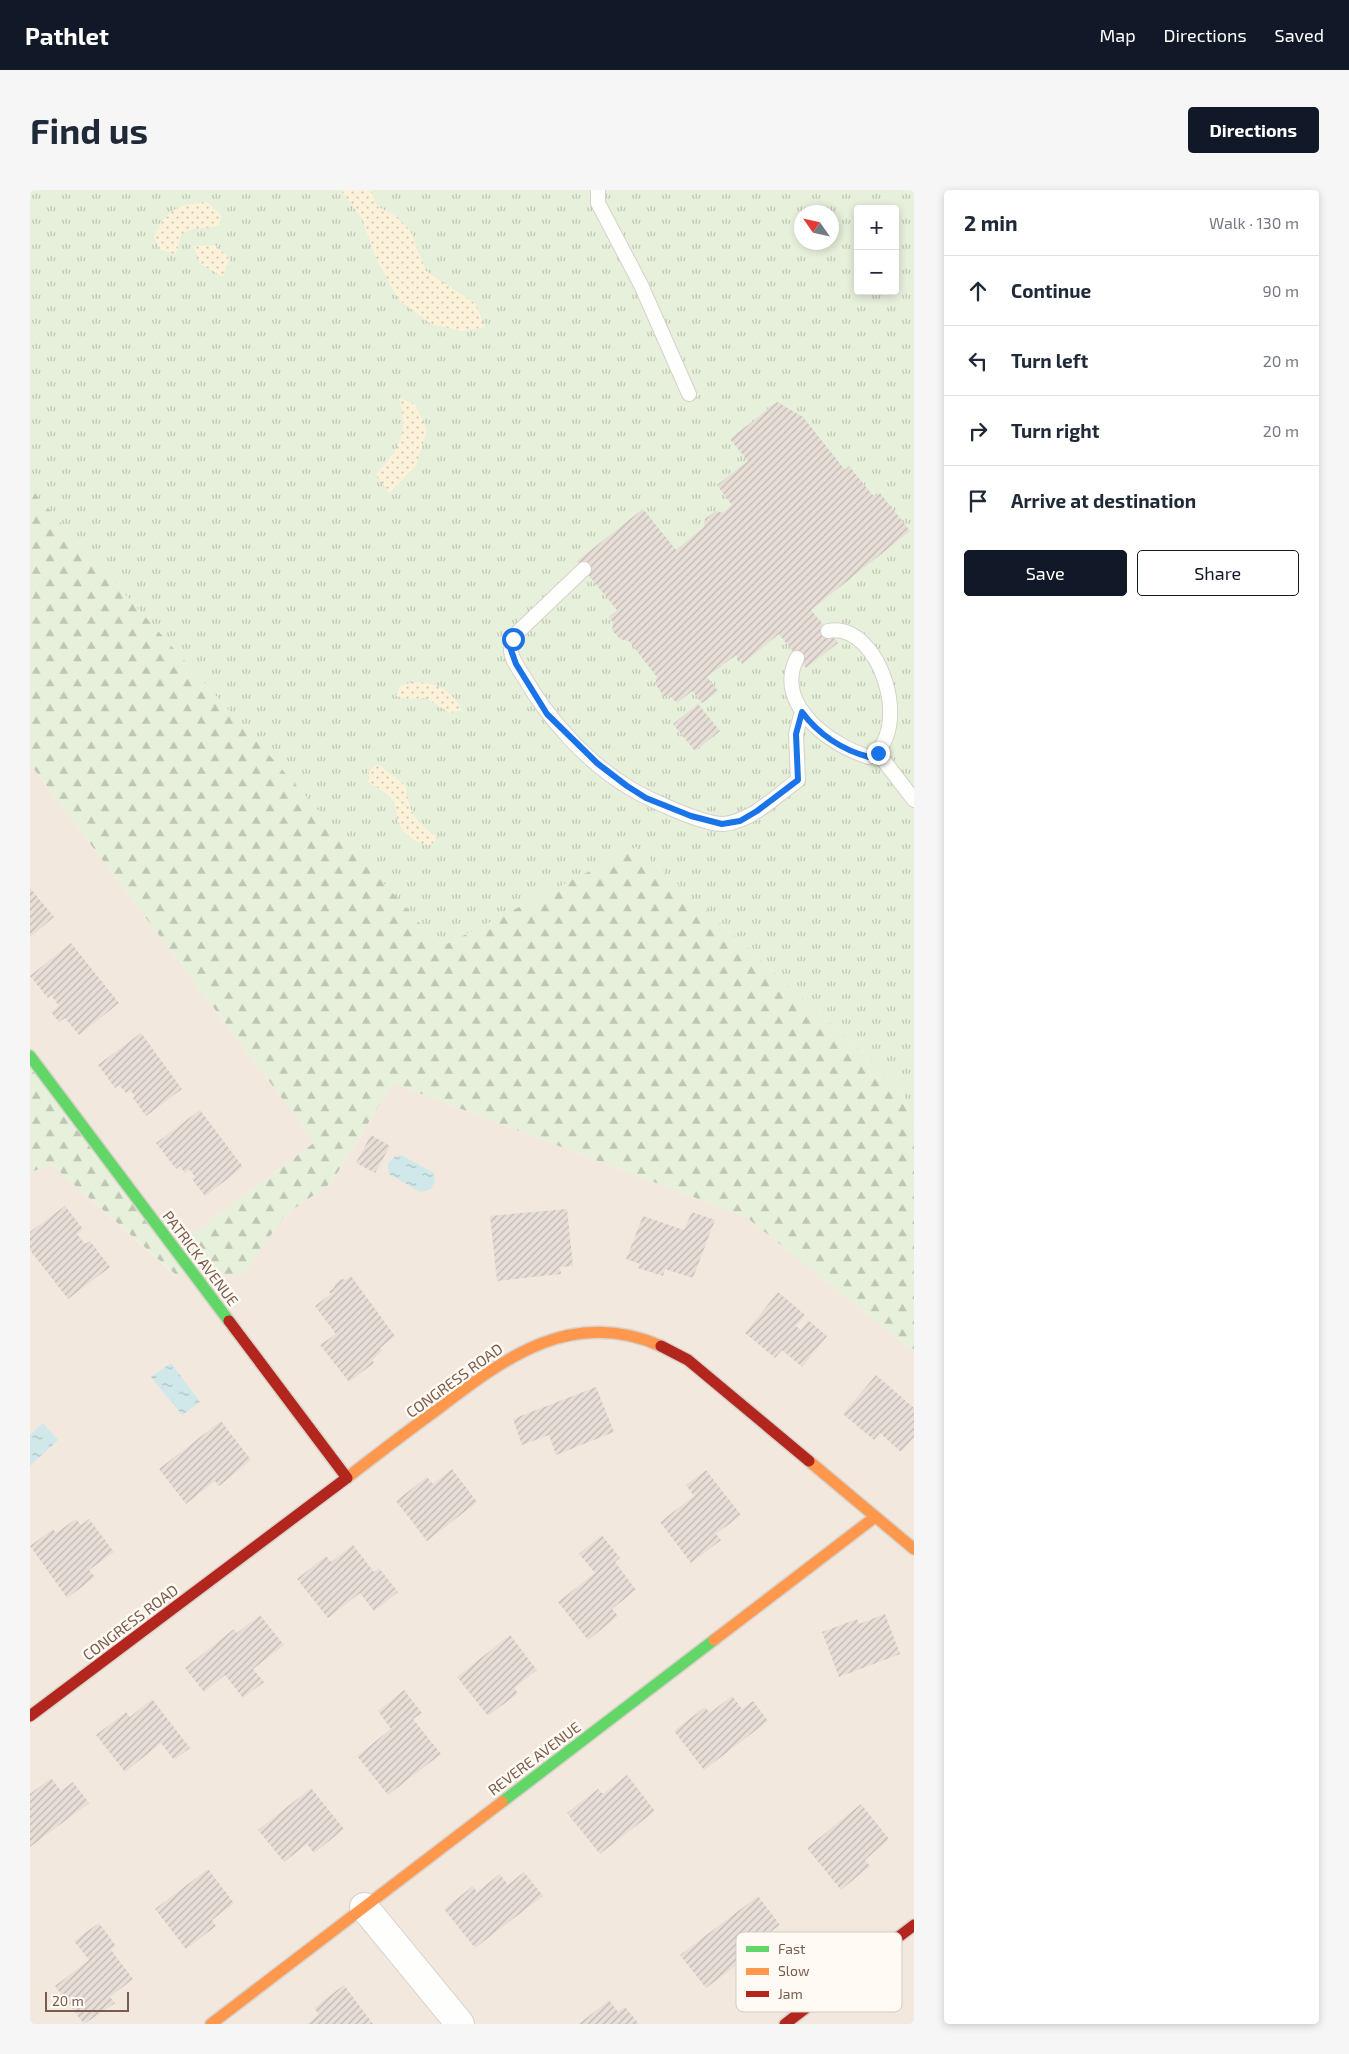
<!DOCTYPE html>
<meta charset="utf-8">
<style>
:root{--surface:#fff;--page:#f6f6f7;--text:#1f2937;--muted:#747a83;--line:#e0e1e3;--accent:#111827}
body{margin:0;font-family:"Exo 2",sans-serif;background:var(--page);color:var(--text)}
.controls{position:absolute;right:15px;top:15px;display:grid;overflow:hidden;border-radius:5px;box-shadow:0 2px 8px #0003}
.controls button{width:45px;height:45px;display:grid;place-items:center;padding:0;border:0;border-bottom:1px solid var(--line);background:var(--surface);color:var(--text);font:25px sans-serif}
.compass{position:absolute;left:764px;top:15px;width:45px;height:45px;border-radius:50%;background:var(--surface);box-shadow:0 2px 8px #0003;rotate:304deg}
.scale{position:absolute;left:15px;bottom:12px;width:84px;box-sizing:border-box;padding-left:5px;border:2px solid #7a5c4d;border-top:0;font-size:14px;line-height:18px;white-space:nowrap;color:#7a5c4d;-webkit-text-stroke:4px #fffaf3;paint-order:stroke}
.stop{position:absolute;width:15px;height:15px;margin:-11px;border:4px solid #1a73e8;border-radius:50%;background:#fff}
.stop.end{background:#1a73e8;border-color:#fff;box-shadow:0 1px 5px #0008}
.list{margin:0;padding:0;list-style:none}
h2{display:flex;justify-content:space-between;align-items:center;height:65px;margin:0;padding:0 20px;font-size:21px}
h2 small{font-size:16px;font-weight:400;color:var(--muted)}
.list li{display:grid;grid-template-columns:32px 1fr auto;gap:15px;align-items:center;box-sizing:border-box;height:70px;padding:0 20px;border-top:1px solid var(--line)}
.list b{display:block;font-size:19px;white-space:nowrap}
.list em{font-size:16px;font-style:normal;color:var(--muted)}
.actions{display:flex;gap:10px;padding:15px 20px}
.actions a{flex:1;padding:11px 0;border:1px solid var(--accent);border-radius:5px;text-align:center;font-size:18px;color:var(--accent)}
.actions .main{background:var(--accent);color:#fff}
.icon{flex:none;width:28px;height:28px;fill:none;stroke:currentColor;stroke-width:2;stroke-linecap:round;stroke-linejoin:round}
.map{position:relative;flex:none;width:884px;height:1834px;overflow:hidden;border-radius:5px}
header{display:flex;align-items:center;gap:30px;box-sizing:border-box;height:70px;padding:0 25px;background:var(--accent);color:#fff}
header strong{font-size:24px}
nav{display:flex;gap:28px;margin-inline-start:auto;font-size:18px}
.intro{display:flex;align-items:center;justify-content:space-between;box-sizing:border-box;height:120px;padding:0 30px}
h1{margin:0;font-size:35px}
.button{padding:12px 22px;border-radius:5px;background:var(--accent);color:#fff;font-size:18px;font-weight:700}
main{display:flex;gap:30px;padding:0 30px}
aside{flex:1;background:var(--surface);border-radius:5px;box-shadow:0 2px 8px #0003}
.map>svg:first-child{display:block}
.residential{fill:#f2e8de}
.grass{fill:url(#grass-tufts);fill-rule:evenodd}
.forest{fill:url(#forest-firs)}
.sand{fill:url(#sand-dots)}
.water{fill:url(#water-ripples)}
.building{fill:url(#building-hatch)}
.lines{fill:none;stroke-linecap:round;stroke-linejoin:round}
.lane-casing{stroke:#d7d1cb;stroke-width:16}
.street-casing{stroke:#d7d1cb;stroke-width:30}
.fast-casing{stroke:#d9d2cb;stroke-width:14}
.slow-casing{stroke:#d9d2cb;stroke-width:14}
.jam-casing{stroke:#d9d2cb;stroke-width:14}
.lane{stroke:#fefefd;stroke-width:14}
.street{stroke:#fefefd;stroke-width:28}
.fast{stroke:#63d668;stroke-width:11}
.slow{stroke:#ff974d;stroke-width:11}
.jam{stroke:#b3261e;stroke-width:11}
.route{stroke:#1a73e8;stroke-width:6}
.labels{text-anchor:middle;dominant-baseline:central;stroke-width:5;stroke-linejoin:round;paint-order:stroke}
.street-label{font-size:15px;fill:#7a5c4d;stroke:#fffaf3}
.key{fill:#fffaf3;stroke:#d7cbc1;stroke-width:1}
.key-label{font-size:14px;fill:#7a5c4d}
</style>
<header>
<strong>Pathlet</strong>
<nav><a>Map</a><a>Directions</a><a>Saved</a></nav>
</header>
<div class="intro"><h1>Find us</h1><a class="button">Directions</a></div>
<main>
<div class="map">
<svg width="884" height="1834" viewBox="0 0 884 1834">
<defs>
<pattern id="grass-tufts" width="24" height="20" patternUnits="userSpaceOnUse" patternTransform="scale(1.25)"><rect width="24" height="20" fill="#e7f0db"/><path d="M3 7l-1-3M5 7V3M7 7l1-3M15 17l-1-3M17 17v-4M19 17l1-3" fill="none" stroke="#c0c6b4"/></pattern>
<pattern id="forest-firs" width="22" height="20" patternUnits="userSpaceOnUse" patternTransform="scale(1.25)"><rect width="22" height="20" fill="#e7f0db"/><path d="M5 1l3.5 6h-7zM16 11l3.5 6h-7z" fill="#c0c6b4"/></pattern>
<pattern id="sand-dots" width="8" height="8" patternUnits="userSpaceOnUse" patternTransform="scale(1.25)"><rect width="8" height="8" fill="#fbf2d9"/><path d="M2 2h.1M6 6h.1" fill="none" stroke="#d0c7b2" stroke-width="1.8" stroke-linecap="round"/></pattern>
<pattern id="water-ripples" width="26" height="14" patternUnits="userSpaceOnUse" patternTransform="scale(1.25)"><rect width="26" height="14" fill="#d0e8ea"/><path d="M2 4q2-2 4 0t4 0M15 11q2-2 4 0t4 0" fill="none" stroke="#aebfc0"/></pattern>
<pattern id="building-hatch" width="6" height="6" patternUnits="userSpaceOnUse" patternTransform="scale(1.25)"><rect width="6" height="6" fill="#e6ded7"/><path d="M-1 1l2-2M0 6l6-6M5 7l2-2" fill="none" stroke="#bfb7b1"/></pattern>
</defs>
<rect width="100%" height="100%" fill="#f9f5f0"/>
<g class="residential">
<path d="M 0,574 L 285,952 L 144,1058 L 0,875 Z"/>
<path d="M 363,893 L 716,1027 L 884,1161 L 884,1834 L 0,1834 L 0,982 L 22,975 L 145,1085 L 213,1084 L 255,1025 L 301,993 Z"/>
</g>
<path class="grass" d="M 0,0 L 884,0 L 884,939 L 872,899 L 607,657 L 411,758 L 0,298 ZM 828,19 L 865,19 L 865,101 L 828,101 ZM 772,22 L 802,22 L 802,52 L 772,52 Z"/>
<path class="forest" d="M 0,298 L 411,757 L 607,657 L 872,899 L 884,939 L 884,1161 L 716,1027 L 363,893 L 301,993 L 255,1025 L 213,1084 L 146,1085 L 22,975 L 0,982 L 0,875 L 144,1058 L 285,952 L 0,574 Z"/>
<g class="sand">
<path d="M 311,0 L 341,0 L 347,16 L 367,27 L 380,40 L 396,81 L 446,114 L 455,137 L 432,141 L 401,134 L 368,109 L 346,68 L 332,29 Z"/>
<path d="M 177,12 L 192,26 L 189,36 C 172,40 167,35 151,45 L 146,64 L 131,60 L 124,47 C 137,18 147,15 177,12 Z"/>
<path d="M 185,55 L 200,69 L 193,87 L 169,73 L 164,56 Z"/>
<path d="M 369,208 L 385,214 L 397,240 L 386,276 L 359,303 L 346,285 C 370,257 379,244 369,208 Z"/>
<path d="M 383,492 C 408,493 419,498 432,520 L 420,523 L 396,508 L 378,509 L 366,506 L 370,496 Z"/>
<path d="M 348,574 L 375,595 C 381,625 383,630 408,647 L 401,655 C 384,654 371,643 367,627 C 366,622 366,616 363,611 C 357,602 348,598 338,592 L 339,581 Z"/>
</g>
<g class="water">
<path d="M 371,965 L 404,983 L 405,991 L 401,999 L 390,1002 L 359,984 L 358,974 L 364,967 Z"/>
<path d="M 141,1173 L 170,1212 L 152,1225 L 121,1187 Z"/>
<path d="M 13,1233 L 28,1250 L 0,1276 L 0,1245 Z"/>
</g>
<g class="building">
<path d="M 747,212 L 773,227 L 815,280 L 819,276 L 844,307 L 850,303 L 880,341 L 781,420 L 808,453 L 776,478 L 749,444 L 712,474 L 706,465 L 677,487 L 688,501 L 672,513 L 662,501 L 647,513 L 641,507 L 634,506 L 625,494 L 627,487 L 599,451 L 590,449 L 582,440 L 583,432 L 579,427 L 587,420 L 547,371 L 613,319 L 646,360 L 674,337 L 675,329 L 686,321 L 693,323 L 702,315 L 687,295 L 718,271 L 700,249 Z"/>
<path d="M 668,514 L 690,541 L 665,561 L 643,534 Z"/>
<path d="M 0,698 L 24,727 L 0,747 Z"/>
<path d="M 41,753 L 89,813 L 49,845 L 35,828 L 29,832 L 21,822 L 29,816 L 21,805 L 18,808 L 0,786 Z"/>
<path d="M 111,843 L 152,899 L 116,926 L 103,908 L 105,906 L 100,900 L 96,903 L 89,895 L 85,898 L 68,875 Z"/>
<path d="M 170,920 L 213,977 L 175,1006 L 162,989 L 165,987 L 159,979 L 155,983 L 150,976 L 146,979 L 126,953 Z"/>
<path d="M 341,945 L 360,956 L 345,983 L 326,973 Z"/>
<path d="M 35,1016 L 53,1039 L 47,1044 L 55,1054 L 60,1051 L 80,1077 L 38,1109 L 0,1060 L 0,1042 Z"/>
<path d="M 537,1019 L 543,1076 L 530,1077 L 531,1084 L 467,1091 L 460,1026 Z"/>
<path d="M 662,1022 L 685,1030 L 663,1088 L 635,1079 L 633,1086 L 608,1078 L 610,1074 L 596,1069 L 613,1026 L 654,1040 Z"/>
<path d="M 321,1086 L 365,1146 L 350,1158 L 352,1161 L 342,1170 L 344,1173 L 319,1192 L 290,1155 L 306,1144 L 285,1116 L 301,1104 L 299,1102 L 304,1098 L 305,1094 L 311,1089 L 316,1090 Z"/>
<path d="M 748,1102 L 775,1125 L 766,1136 L 771,1140 L 778,1130 L 797,1146 L 772,1177 L 752,1160 L 745,1168 L 715,1143 Z"/>
<path d="M 846,1185 L 884,1218 L 884,1247 L 871,1262 L 850,1243 L 844,1250 L 813,1224 Z"/>
<path d="M 566,1197 L 584,1242 L 526,1265 L 519,1245 L 492,1255 L 483,1229 Z"/>
<path d="M 191,1231 L 221,1270 L 189,1296 L 185,1291 L 156,1314 L 129,1279 Z"/>
<path d="M 422,1279 L 447,1312 L 397,1351 L 366,1311 L 397,1287 L 403,1294 Z"/>
<path d="M 676,1280 L 711,1325 L 686,1344 L 691,1350 L 661,1373 L 630,1332 L 664,1306 L 656,1295 Z"/>
<path d="M 46,1329 L 51,1335 L 59,1329 L 84,1362 L 59,1380 L 65,1387 L 37,1408 L 0,1356 L 23,1339 L 26,1343 Z"/>
<path d="M 572,1345 L 590,1368 L 585,1372 L 606,1400 L 582,1419 L 588,1426 L 558,1450 L 528,1412 L 565,1383 L 549,1364 Z"/>
<path d="M 323,1355 L 344,1382 L 349,1378 L 368,1402 L 344,1421 L 330,1403 L 298,1428 L 267,1389 L 296,1366 L 301,1372 Z"/>
<path d="M 855,1424 L 870,1464 L 809,1487 L 792,1442 L 827,1429 L 829,1434 Z"/>
<path d="M 230,1425 L 254,1455 L 223,1479 L 234,1492 L 213,1508 L 195,1485 L 174,1502 L 155,1478 L 204,1439 L 207,1443 Z"/>
<path d="M 480,1445 L 507,1480 L 484,1498 L 488,1503 L 458,1526 L 427,1487 Z"/>
<path d="M 374,1500 L 392,1523 L 383,1529 L 411,1564 L 358,1605 L 327,1566 L 361,1539 L 348,1521 Z"/>
<path d="M 702,1506 L 712,1519 L 723,1511 L 738,1531 L 674,1580 L 644,1541 L 675,1517 L 680,1523 Z"/>
<path d="M 122,1509 L 160,1558 L 144,1570 L 131,1553 L 95,1582 L 66,1545 L 96,1522 L 100,1527 Z"/>
<path d="M 597,1585 L 625,1621 L 570,1664 L 537,1623 L 568,1599 L 573,1604 Z"/>
<path d="M 21,1588 L 31,1601 L 43,1592 L 59,1613 L 0,1657 L 0,1604 Z"/>
<path d="M 281,1598 L 314,1639 L 284,1663 L 277,1654 L 254,1672 L 228,1640 Z"/>
<path d="M 831,1614 L 859,1649 L 835,1670 L 840,1676 L 811,1700 L 777,1658 Z"/>
<path d="M 178,1679 L 204,1713 L 182,1730 L 186,1736 L 156,1759 L 125,1719 Z"/>
<path d="M 494,1682 L 513,1706 L 445,1758 L 414,1719 L 443,1696 L 447,1702 L 470,1684 L 478,1695 Z"/>
<path d="M 728,1706 L 750,1735 L 728,1751 L 732,1756 L 676,1798 L 650,1765 Z"/>
<path d="M 69,1733 L 86,1756 L 81,1760 L 103,1789 L 80,1807 L 85,1813 L 54,1834 L 25,1796 L 59,1770 L 44,1751 Z"/>
<path d="M 314,1795 L 343,1834 L 277,1834 L 289,1824 L 284,1818 Z"/>
<path d="M 579,1810 L 588,1822 L 595,1817 L 609,1834 L 549,1834 Z"/>
</g>
<g class="lines">
<g class="lane-casing">
<g id="lane">
<path d="M 568,0 L 568,13 L 611,95 L 659,204"/>
<path d="M 554,379 L 488,442 C 485,447 481,453 481,460 C 481,469 489,479 494,487 C 518,529 557,572 598,597 C 616,608 673,635 694,634 C 722,631 746,606 768,590 L 766,544 L 772,521"/>
<path d="M 767,468 C 743,514 801,556 839,567 C 884,544 851,431 798,441"/>
<path d="M 848,563 L 884,610"/>
</g>
</g>
<g class="street-casing">
<path id="street" d="M 334,1717 L 430,1834"/>
</g>
<g class="fast-casing">
<g id="fast">
<path d="M 0,866 L 199,1131"/>
<path d="M 472,1612 L 684,1450"/>
</g>
</g>
<g class="slow-casing">
<g id="slow">
<path d="M 779,1271 L 884,1359"/>
<path d="M 314,1290 C 345,1266 376,1242 408,1219 C 476,1167 542,1117 631,1156"/>
<path d="M 684,1450 L 845,1327"/>
<path d="M 181,1834 L 472,1612"/>
</g>
</g>
<g class="jam-casing">
<g id="jam">
<path d="M 199,1131 L 317,1288"/>
<path d="M 631,1156 L 658,1170 L 779,1271"/>
<path d="M 0,1526 L 314,1290"/>
<path d="M 755,1834 L 884,1735"/>
</g>
</g>
<use href="#lane" class="lane"/>
<use href="#street" class="street"/>
<use href="#fast" class="fast"/>
<use href="#slow" class="slow"/>
<use href="#jam" class="jam"/>
</g>
<g class="lines">
<path class="route" d="M 483,449 L 481,460 L 486,474 L 517,524 L 567,573 L 597,596 L 616,608 L 661,626 L 692,634 L 710,631 L 727,621 L 768,590 L 766,544 L 772,522 C 788,544 812,560 839,567 L 848,563"/>
</g>
<g class="labels">
<g class="street-label">
<text transform="translate(171 1068) rotate(53)">PATRICK AVENUE</text>
<text transform="translate(424 1190) rotate(-36)">CONGRESS ROAD</text>
<text transform="translate(100 1432) rotate(-37)">CONGRESS ROAD</text>
<text transform="translate(504 1568) rotate(-37)">REVERE AVENUE</text>
</g>
</g>
<rect x="706" y="1742" width="166" height="80" rx="8" class="key"/>
<rect x="716" y="1756" width="23" height="6" fill="#63d668"/>
<rect x="716" y="1778" width="23" height="7" fill="#ff974d"/>
<rect x="716" y="1801" width="23" height="6" fill="#b3261e"/>
<g class="key-label">
<text x="748" y="1764">Fast</text>
<text x="748" y="1786">Slow</text>
<text x="748" y="1809">Jam</text>
</g>
</svg>
<div class="controls">
<button>+</button>
<button>−</button>
</div>
<svg class="compass" viewBox="-18 -18 36 36"><path d="M0-13l5 13h-10z" fill="#e53935"/><path d="M0 13l5-13h-10z" fill="#747a83"/></svg>
<div class="scale">20 m</div>
<div class="stop" style="left:483px;top:449px"></div>
<div class="stop end" style="left:848px;top:563px"></div>
</div>
<aside>
<h2>2 min<small>Walk · 130 m</small></h2>
<ul class="list">
<li><svg class="icon" aria-label="ahead" viewBox="0 0 24 24"><path d="M12 20V5M6 11l6-6 6 6"/></svg><div><b>Continue</b></div><em>90 m</em></li>
<li><svg class="icon" aria-label="left" viewBox="0 0 24 24"><path d="M17 20v-9H6M10 6l-5 5 5 5"/></svg><div><b>Turn left</b></div><em>20 m</em></li>
<li><svg class="icon" aria-label="right" viewBox="0 0 24 24"><path d="M7 20v-9h11M14 6l5 5-5 5"/></svg><div><b>Turn right</b></div><em>20 m</em></li>
<li><svg class="icon" aria-label="arrive" viewBox="0 0 24 24"><path d="M6 21V4h12l-3 4 3 4H6"/></svg><div><b>Arrive at destination</b></div></li>
</ul>
<div class="actions"><a class="main">Save</a><a>Share</a></div>
</aside>
</main>
